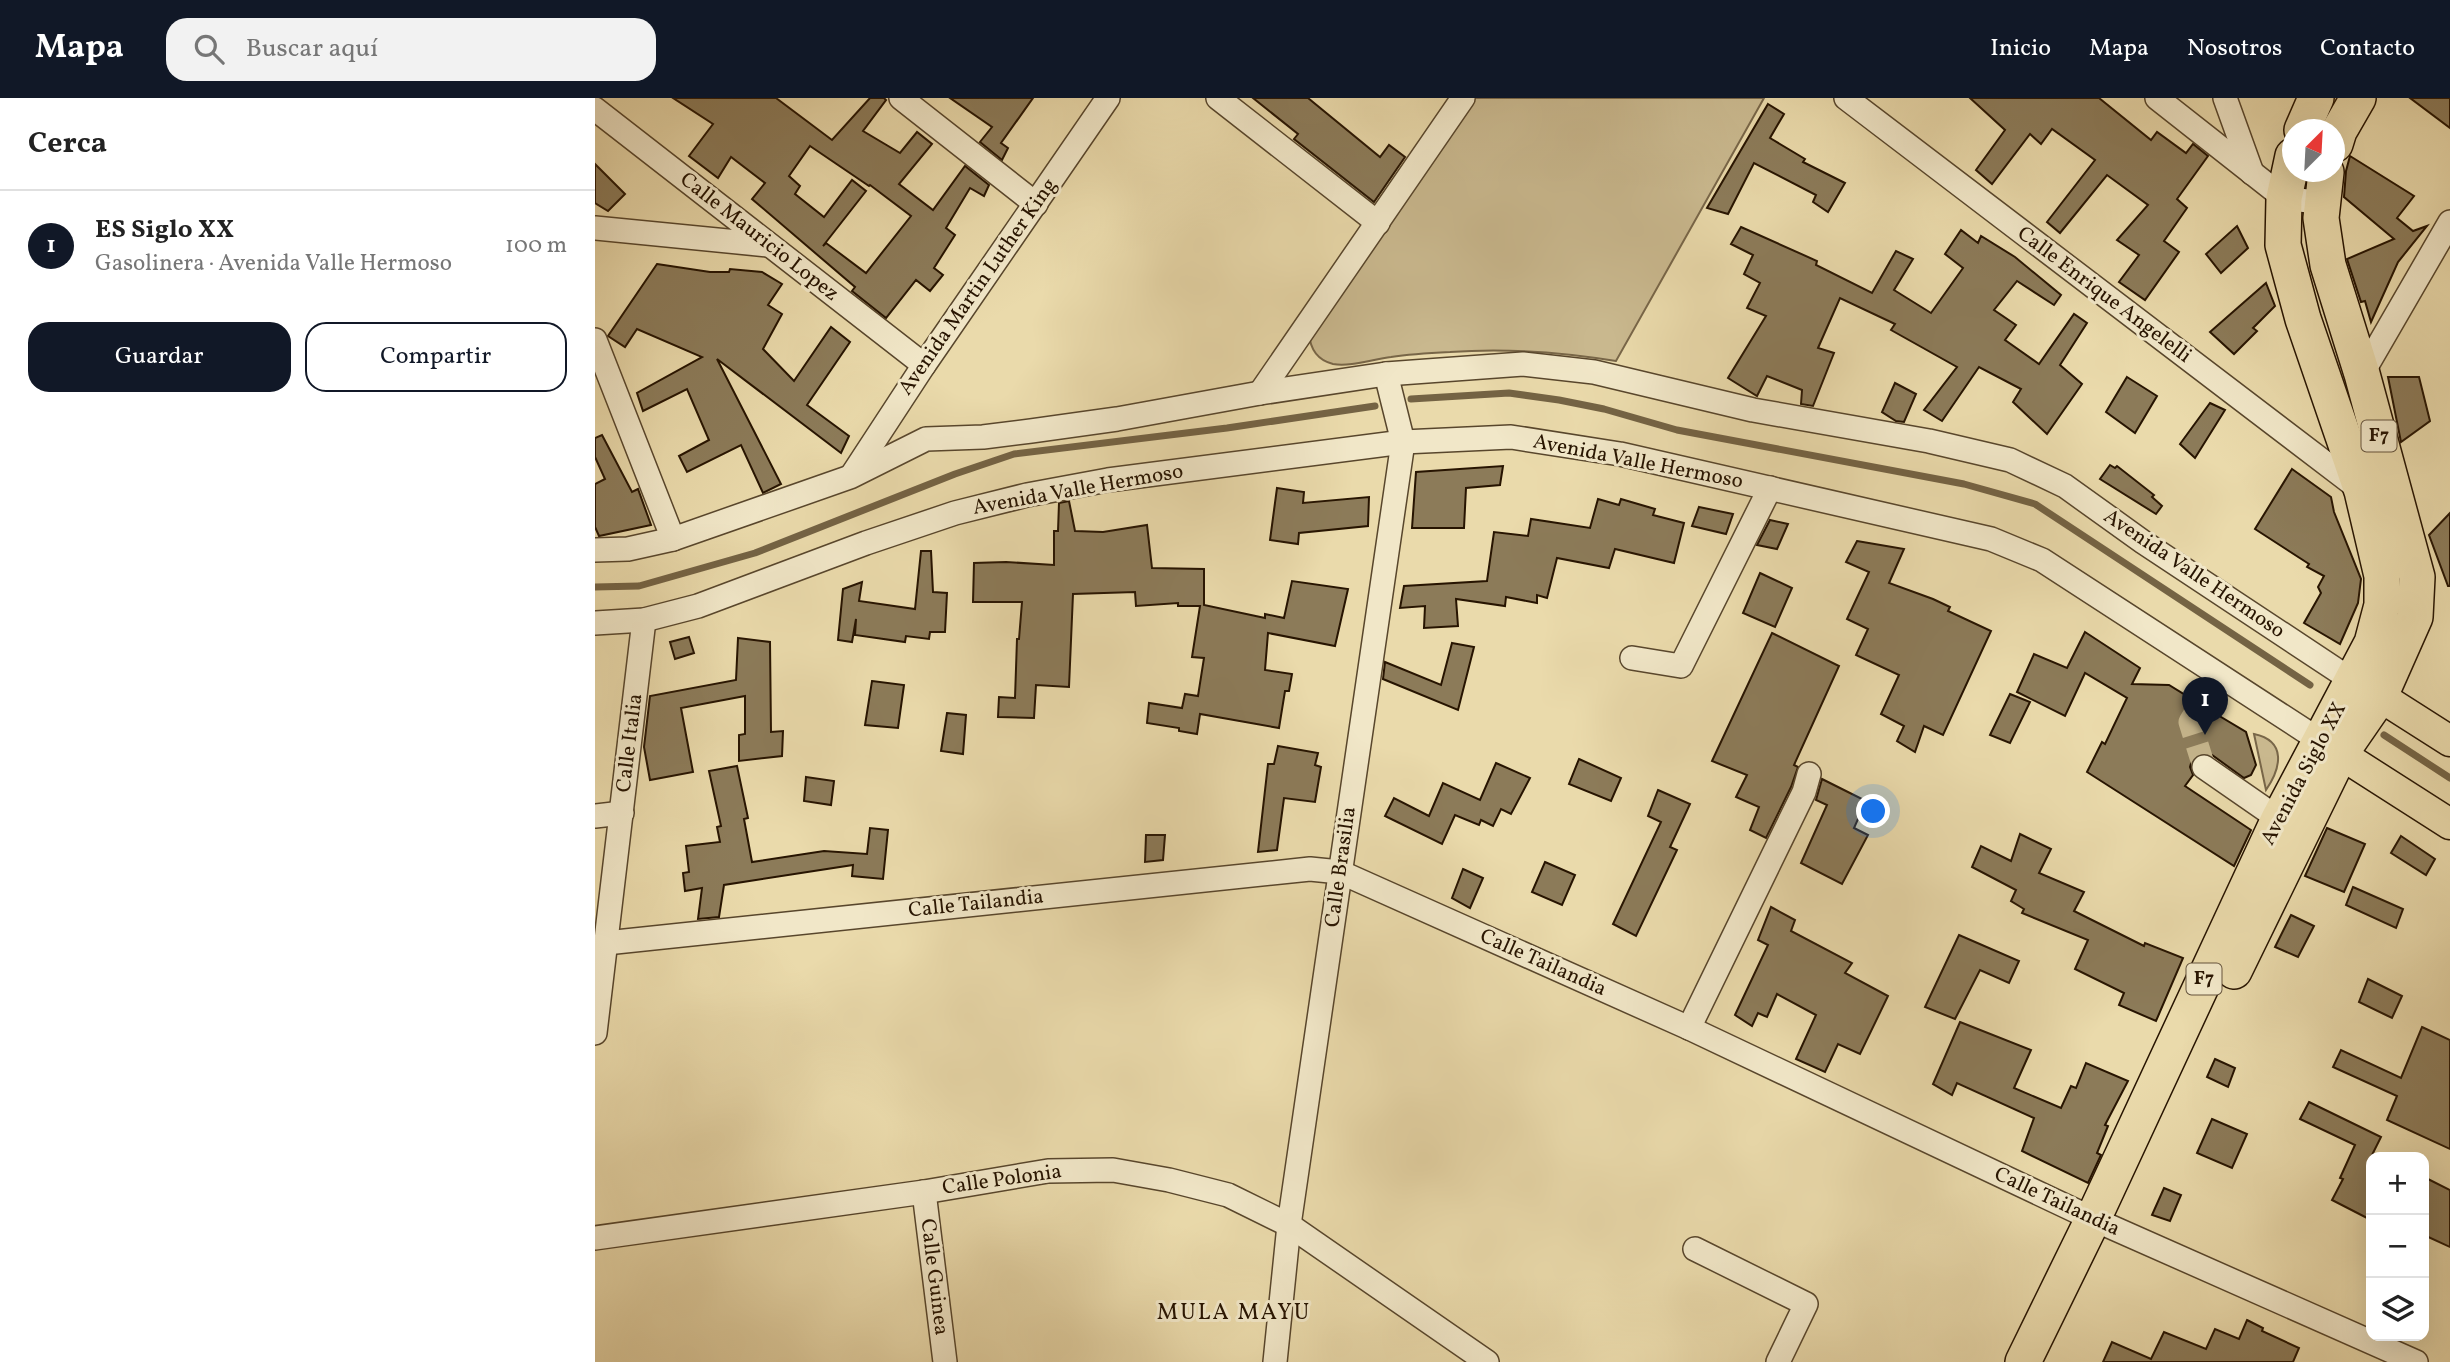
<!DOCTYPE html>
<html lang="es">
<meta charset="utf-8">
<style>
:root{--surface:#fff;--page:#f2f2f2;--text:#222;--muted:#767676;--line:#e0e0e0;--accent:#111827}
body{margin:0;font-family:Vollkorn,serif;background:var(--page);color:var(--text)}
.controls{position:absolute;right:21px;bottom:21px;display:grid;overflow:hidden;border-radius:14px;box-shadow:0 7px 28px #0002}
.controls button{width:63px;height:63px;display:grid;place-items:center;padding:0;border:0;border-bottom:2px solid var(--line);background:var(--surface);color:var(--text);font:35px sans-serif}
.compass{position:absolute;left:1687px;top:21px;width:63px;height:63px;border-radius:50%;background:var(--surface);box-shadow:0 7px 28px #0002;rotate:24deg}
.you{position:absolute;left:1279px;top:714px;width:24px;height:24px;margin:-18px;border:5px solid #fff;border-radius:50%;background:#1a73e8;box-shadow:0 0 0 10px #1a73e833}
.badge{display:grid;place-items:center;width:46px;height:46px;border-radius:50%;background:var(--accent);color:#fff;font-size:23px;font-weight:700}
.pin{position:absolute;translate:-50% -58px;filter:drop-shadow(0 2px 4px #0008)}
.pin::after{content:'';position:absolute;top:37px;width:24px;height:21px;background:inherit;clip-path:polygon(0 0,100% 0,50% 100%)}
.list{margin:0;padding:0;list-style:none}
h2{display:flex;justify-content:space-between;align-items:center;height:91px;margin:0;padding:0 28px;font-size:30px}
h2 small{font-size:23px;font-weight:400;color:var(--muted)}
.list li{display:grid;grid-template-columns:46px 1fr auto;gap:21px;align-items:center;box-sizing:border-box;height:112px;padding:0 28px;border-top:2px solid var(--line)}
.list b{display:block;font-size:26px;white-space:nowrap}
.list p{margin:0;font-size:23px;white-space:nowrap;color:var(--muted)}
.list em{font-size:23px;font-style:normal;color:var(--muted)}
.actions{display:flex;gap:14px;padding:21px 28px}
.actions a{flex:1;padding:16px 0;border:2px solid var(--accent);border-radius:21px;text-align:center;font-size:24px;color:var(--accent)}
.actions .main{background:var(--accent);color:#fff}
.icon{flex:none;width:38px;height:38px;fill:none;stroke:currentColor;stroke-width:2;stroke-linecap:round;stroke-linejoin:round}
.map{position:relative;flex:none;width:1855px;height:1264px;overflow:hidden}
header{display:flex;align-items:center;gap:42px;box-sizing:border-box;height:98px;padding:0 35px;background:var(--accent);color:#fff}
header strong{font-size:33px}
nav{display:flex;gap:38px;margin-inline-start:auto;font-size:24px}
.search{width:490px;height:63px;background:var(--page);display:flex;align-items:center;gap:18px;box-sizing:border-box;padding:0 24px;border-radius:21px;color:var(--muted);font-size:26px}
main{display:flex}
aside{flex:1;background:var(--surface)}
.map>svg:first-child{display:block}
.green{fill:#c9b88e;stroke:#786648;stroke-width:2}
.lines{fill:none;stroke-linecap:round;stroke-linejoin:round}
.stream{stroke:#746344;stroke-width:7}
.building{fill:#8c7b59;stroke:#271401;stroke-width:2;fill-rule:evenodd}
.minor-tunnel{stroke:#c3b289;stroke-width:23;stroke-dasharray:23 11;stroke-linecap:butt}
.minor-casing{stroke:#58462c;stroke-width:26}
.major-casing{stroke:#271401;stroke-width:33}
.highway-casing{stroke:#271401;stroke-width:38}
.minor{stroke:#f1e7c8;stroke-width:23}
.major{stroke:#eadaab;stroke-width:30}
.highway{stroke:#eadaab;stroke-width:35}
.labels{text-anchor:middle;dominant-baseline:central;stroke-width:6;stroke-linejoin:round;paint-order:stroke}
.shield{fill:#f1e7c8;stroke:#64533d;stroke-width:2}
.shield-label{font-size:19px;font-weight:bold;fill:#271401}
.street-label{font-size:21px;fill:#271401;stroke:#f1e7c8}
.neighbourhood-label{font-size:23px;letter-spacing:2px;fill:#271401;stroke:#f1e7c8}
</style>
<header>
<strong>Mapa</strong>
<div class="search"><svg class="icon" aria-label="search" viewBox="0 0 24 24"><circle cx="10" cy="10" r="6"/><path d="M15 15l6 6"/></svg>Buscar aquí</div>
<nav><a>Inicio</a><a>Mapa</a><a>Nosotros</a><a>Contacto</a></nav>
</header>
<main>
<aside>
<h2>Cerca<small></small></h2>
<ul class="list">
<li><span class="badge">1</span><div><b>ES Siglo XX</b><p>Gasolinera · Avenida Valle Hermoso</p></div><em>100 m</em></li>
</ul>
<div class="actions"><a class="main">Guardar</a><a>Compartir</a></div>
</aside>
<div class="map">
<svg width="1855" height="1264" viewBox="0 0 1855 1264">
<rect width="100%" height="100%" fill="#eadaab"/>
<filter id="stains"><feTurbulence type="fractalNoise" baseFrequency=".00286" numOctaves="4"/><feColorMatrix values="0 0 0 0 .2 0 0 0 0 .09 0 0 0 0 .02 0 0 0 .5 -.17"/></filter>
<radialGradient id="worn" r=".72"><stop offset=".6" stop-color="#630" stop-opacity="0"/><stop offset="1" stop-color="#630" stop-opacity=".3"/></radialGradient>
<g class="green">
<path d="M 872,0 L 1169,0 L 1021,263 C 966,254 910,250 855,254 C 835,255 816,256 796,259 C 778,261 756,269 738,266 C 722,262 715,250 714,235 Z"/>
<path d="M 1659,636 C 1692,643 1686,670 1671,692 Z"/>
</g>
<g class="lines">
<g class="stream">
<path d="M 816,301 L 914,295 L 964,302 L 1009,311 L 1082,332 L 1369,386 L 1440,406 L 1715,587"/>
<path d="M 0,489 L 44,488 L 160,455 L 360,376 L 419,356 L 632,330 L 780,308"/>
<path d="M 1789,637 L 1855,680"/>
</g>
</g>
<g class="building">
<path d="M 78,0 L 181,0 L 237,42 L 275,0 L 289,0 L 291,2 L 268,33 L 305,55 L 322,34 L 337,46 L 304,86 L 338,112 L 370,68 L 394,87 L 389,98 L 375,90 L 351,130 L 360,137 L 339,170 L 348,177 L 335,193 L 321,182 L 291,220 L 257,193 L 260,189 L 157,101 L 170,85 L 136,59 L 123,80 L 94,58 L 118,26 ZM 215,48 L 274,88 L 275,87 L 316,118 L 271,175 L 231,145 L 228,148 L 271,93 L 257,82 L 229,119 L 200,96 L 205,88 L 194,78 Z"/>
<path d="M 355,0 L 438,0 L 406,45 L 413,50 L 407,62 L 385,44 L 397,29 Z"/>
<path d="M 658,0 L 713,0 L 785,59 L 794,47 L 810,59 L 779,104 L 699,41 L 703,36 Z"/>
<path d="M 1375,0 L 1504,0 L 1556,42 L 1562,34 L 1591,55 L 1598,46 L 1613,58 L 1582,101 L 1592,110 L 1569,143 L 1584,154 L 1550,202 L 1524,184 L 1544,157 L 1522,142 L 1553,107 L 1512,77 L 1465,135 L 1452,124 L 1500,62 L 1457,31 L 1446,46 L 1435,36 L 1397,86 L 1381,72 L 1410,32 Z"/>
<path d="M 1815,0 L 1855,0 L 1855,30 Z"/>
<path d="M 1173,6 L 1189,16 L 1175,40 L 1210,61 L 1208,64 L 1250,85 L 1233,114 L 1218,104 L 1221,97 L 1159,65 L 1133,116 L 1112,110 Z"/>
<path d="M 1755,58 L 1819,98 L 1802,120 L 1818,133 L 1832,128 L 1803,164 L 1776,224 L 1770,203 L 1766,204 L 1752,161 L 1799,141 L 1749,99 L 1751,73 Z"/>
<path d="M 0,66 L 30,96 L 13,113 L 0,105 Z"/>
<path d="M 1642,128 L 1653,150 L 1626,175 L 1611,156 Z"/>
<path d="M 1146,129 L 1222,163 L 1221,167 L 1277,195 L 1301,153 L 1318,161 L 1299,192 L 1336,215 L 1368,170 L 1350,156 L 1366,132 L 1383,145 L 1386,138 L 1420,159 L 1466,197 L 1459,207 L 1422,183 L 1399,212 L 1421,227 L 1410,242 L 1444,266 L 1479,216 L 1492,225 L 1465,267 L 1487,286 L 1452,336 L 1418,304 L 1426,291 L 1384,269 L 1347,323 L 1329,312 L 1362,269 L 1296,232 L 1300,226 L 1245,200 L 1223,250 L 1239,255 L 1218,308 L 1206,306 L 1207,292 L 1172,278 L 1162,298 L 1133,280 L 1171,218 L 1152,210 L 1165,185 L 1149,176 L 1158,157 L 1136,146 Z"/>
<path d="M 62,166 L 115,174 L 134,174 L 135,171 L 167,174 L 187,186 L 173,207 L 187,216 L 168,251 L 199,283 L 236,229 L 255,244 L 212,307 L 254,338 L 246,355 L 122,261 L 186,386 L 168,395 L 146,347 L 92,374 L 84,358 L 114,342 L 92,291 L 48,313 L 42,295 L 107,259 L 42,231 L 30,249 L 13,238 Z"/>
<path d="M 1671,185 L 1680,208 L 1658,230 L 1662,233 L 1639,256 L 1615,234 Z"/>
<path d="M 1532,279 L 1562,298 L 1540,335 L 1511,314 Z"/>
<path d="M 1793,279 L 1824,279 L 1835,323 L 1806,344 Z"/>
<path d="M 1300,285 L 1321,296 L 1309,324 L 1301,323 L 1287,314 Z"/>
<path d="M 1615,305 L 1630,312 L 1600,360 L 1585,346 Z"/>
<path d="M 7,337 L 37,394 L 43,391 L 56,427 L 4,438 L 0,429 L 0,386 L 10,381 L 0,359 L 0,340 Z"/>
<path d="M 1515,367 L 1520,370 L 1522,368 L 1559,397 L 1557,399 L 1567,408 L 1561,416 L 1505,381 Z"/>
<path d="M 908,368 L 905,387 L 871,390 L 869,430 L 817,430 L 821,374 Z"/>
<path d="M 1697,371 L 1736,399 L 1739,414 L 1766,481 L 1763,505 L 1745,546 L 1709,525 L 1726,495 L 1723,489 L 1729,478 L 1712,469 L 1714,466 L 1660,431 Z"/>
<path d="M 682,390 L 709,394 L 708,405 L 774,399 L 773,428 L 704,435 L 703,446 L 675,442 Z"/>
<path d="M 1003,401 L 1024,407 L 1026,401 L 1060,411 L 1058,417 L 1089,425 L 1079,465 L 1020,451 L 1014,470 L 962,460 L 952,500 L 942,497 L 942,505 L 911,499 L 910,508 L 861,501 L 863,528 L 829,530 L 830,508 L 805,510 L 809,488 L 892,483 L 899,434 L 933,438 L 936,421 L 995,430 Z"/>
<path d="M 474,403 L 480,433 L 508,434 L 552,427 L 557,470 L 609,471 L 609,507 L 670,520 L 670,516 L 689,520 L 697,483 L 753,491 L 740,548 L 673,535 L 670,572 L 697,576 L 694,593 L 690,593 L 684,630 L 605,616 L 602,636 L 584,633 L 584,630 L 552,625 L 554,605 L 587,610 L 590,596 L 603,598 L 609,560 L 597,559 L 605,508 L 583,508 L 583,505 L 541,508 L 540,494 L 478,496 L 474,589 L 441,587 L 439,620 L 403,619 L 404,599 L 420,600 L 422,541 L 424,541 L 427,504 L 378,504 L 379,465 L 411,464 L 459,467 L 459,433 L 463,433 L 464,405 Z"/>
<path d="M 1104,409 L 1138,416 L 1131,436 L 1097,428 Z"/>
<path d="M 1855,415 L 1855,488 L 1853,488 L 1834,437 Z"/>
<path d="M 1175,422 L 1193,426 L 1182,451 L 1162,447 Z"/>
<path d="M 1262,443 L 1309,451 L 1294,485 L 1338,501 L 1355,509 L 1353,513 L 1396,533 L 1348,637 L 1329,628 L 1320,654 L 1302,643 L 1309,628 L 1286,616 L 1304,577 L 1261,557 L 1273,531 L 1252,521 L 1274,474 L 1251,464 Z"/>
<path d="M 326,453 L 336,453 L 338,494 L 352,495 L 350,534 L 335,534 L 334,541 L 311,538 L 310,544 L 260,537 L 261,521 L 257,544 L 243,542 L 248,491 L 267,484 L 264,503 L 320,511 Z"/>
<path d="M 1165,475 L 1197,490 L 1180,529 L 1148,515 Z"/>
<path d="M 1490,534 L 1545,570 L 1537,586 L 1574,587 L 1595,600 L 1597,608 L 1602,613 L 1609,615 L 1616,613 L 1651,634 L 1661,667 L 1656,677 L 1649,680 L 1617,657 L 1609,655 L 1602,657 L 1597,662 L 1595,669 L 1598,677 L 1590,688 L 1656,732 L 1639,768 L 1492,674 L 1507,644 L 1510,646 L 1532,600 L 1490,575 L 1470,618 L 1422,594 L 1439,556 L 1472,570 Z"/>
<path d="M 1177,535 L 1244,568 L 1199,667 L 1203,669 L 1196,689 L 1171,740 L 1155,732 L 1164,709 L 1141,699 L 1152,677 L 1117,663 Z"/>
<path d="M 94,539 L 99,555 L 80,561 L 75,544 Z"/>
<path d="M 143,540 L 175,544 L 176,634 L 188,633 L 187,658 L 144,663 L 144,637 L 150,636 L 150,598 L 86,610 L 98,674 L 55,682 L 49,649 L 55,598 L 141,582 Z"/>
<path d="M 857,545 L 879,549 L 863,612 L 788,581 L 790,564 L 846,587 Z"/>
<path d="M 277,583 L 309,587 L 303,630 L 270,627 Z"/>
<path d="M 1415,596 L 1435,604 L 1415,645 L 1395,637 Z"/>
<path d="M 352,615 L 371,617 L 368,656 L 346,653 Z"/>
<path d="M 683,648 L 723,655 L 720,667 L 726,669 L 720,704 L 689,700 L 682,752 L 663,754 L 673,666 L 679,666 Z"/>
<path d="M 984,661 L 1026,680 L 1016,703 L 974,686 Z"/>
<path d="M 901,665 L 935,680 L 916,716 L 906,711 L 898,728 L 886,722 L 884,727 L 860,717 L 847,746 L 790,718 L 799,700 L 834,718 L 848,685 L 885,702 Z"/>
<path d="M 142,668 L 153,720 L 149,721 L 157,764 L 229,753 L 272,756 L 275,730 L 293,732 L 288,781 L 257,778 L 258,767 L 129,787 L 124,819 L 103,821 L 107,790 L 90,793 L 88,775 L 94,774 L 91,748 L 125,744 L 122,729 L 126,728 L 114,673 Z"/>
<path d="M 211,679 L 239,683 L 236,707 L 209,703 Z"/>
<path d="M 1227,681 L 1271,703 L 1259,730 L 1273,737 L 1247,786 L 1206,765 L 1232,707 L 1221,702 Z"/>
<path d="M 1063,692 L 1095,706 L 1075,749 L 1082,752 L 1041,838 L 1018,826 L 1066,724 L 1053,718 Z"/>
<path d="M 1732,730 L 1770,746 L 1749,794 L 1710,778 Z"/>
<path d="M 1425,736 L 1456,751 L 1444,775 L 1489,794 L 1479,813 L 1549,848 L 1550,845 L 1588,860 L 1561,923 L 1524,907 L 1529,895 L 1480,871 L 1493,842 L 1427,815 L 1429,811 L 1416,803 L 1421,792 L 1377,769 L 1386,748 L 1416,763 Z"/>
<path d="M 551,737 L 570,737 L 568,762 L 550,764 Z"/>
<path d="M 1806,738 L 1840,761 L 1831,777 L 1796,755 Z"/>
<path d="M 950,764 L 980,777 L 967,807 L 937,794 Z"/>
<path d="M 868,771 L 888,780 L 875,810 L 857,800 Z"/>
<path d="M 1758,789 L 1808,811 L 1801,830 L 1751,807 Z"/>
<path d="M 1176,809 L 1200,822 L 1196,833 L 1257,865 L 1250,875 L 1293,898 L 1265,956 L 1243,946 L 1230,974 L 1201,961 L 1221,917 L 1182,896 L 1172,919 L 1163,915 L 1157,928 L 1140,917 L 1173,847 L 1163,842 Z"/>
<path d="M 1696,817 L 1719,828 L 1703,859 L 1680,849 Z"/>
<path d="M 1364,837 L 1424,863 L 1414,885 L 1385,872 L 1360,921 L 1330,909 Z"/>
<path d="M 1773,881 L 1807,898 L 1797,920 L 1764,904 Z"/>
<path d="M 1365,924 L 1436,952 L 1419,990 L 1466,1010 L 1476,988 L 1481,990 L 1491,965 L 1533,983 L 1510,1027 L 1513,1028 L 1502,1055 L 1506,1057 L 1493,1085 L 1427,1053 L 1439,1020 L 1362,985 L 1357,997 L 1338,986 Z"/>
<path d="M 1827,929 L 1855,942 L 1855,1051 L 1792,1022 L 1802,998 L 1738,969 L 1746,952 L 1806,980 Z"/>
<path d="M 1620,961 L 1640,970 L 1633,989 L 1612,979 Z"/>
<path d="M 1714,1004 L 1786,1039 L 1776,1059 L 1776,1122 L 1737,1102 L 1748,1081 L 1745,1080 L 1760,1047 L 1705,1021 Z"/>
<path d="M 1617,1021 L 1652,1036 L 1637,1070 L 1602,1055 Z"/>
<path d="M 1829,1079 L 1855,1092 L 1855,1149 L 1829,1137 Z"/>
<path d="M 1569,1090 L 1586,1097 L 1575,1123 L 1557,1117 Z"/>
<path d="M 1652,1222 L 1668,1230 L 1667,1233 L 1704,1250 L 1698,1264 L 1508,1264 L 1517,1244 L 1556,1261 L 1569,1234 L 1611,1251 L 1620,1231 L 1644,1241 Z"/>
</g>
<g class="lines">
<path class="minor-tunnel" d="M 1609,669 L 1595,624 L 1609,601"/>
<g class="minor-casing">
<g id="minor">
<path d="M 306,0 L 441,106"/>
<path d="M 623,0 L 783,125"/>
<path d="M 1251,0 L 1767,393"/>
<path d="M 1562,0 L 1689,100 L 1728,105"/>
<path d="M 1630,0 L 1657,75"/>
<path d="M 0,11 L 329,267"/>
<path d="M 0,130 L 173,147"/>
<path d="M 0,242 L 78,441"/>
<path d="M 1767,276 L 1855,124"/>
<path d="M 665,295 L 868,0"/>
<path d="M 257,377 L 329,267 L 513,0"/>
<path d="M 0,452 L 33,451 L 78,441 L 255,379 L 331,341 L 388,339 L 436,333 L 522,321 L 665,295 L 791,276 L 928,266 L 999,274 L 1158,312 L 1334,343 L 1415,362 L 1470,388 L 1548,444 L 1758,583"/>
<path d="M 0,525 L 49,522 L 103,508 L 271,445 L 360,415 L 432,397 L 513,382 L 808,344 L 916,339 L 1025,356 L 1396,441 L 1447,462 L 1724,642"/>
<path d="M 1037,560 L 1086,568 L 1175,390"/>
<path d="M 1609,601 L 1624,578"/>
<path d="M 1609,669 L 1684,721"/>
<path d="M 0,718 L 27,715"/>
<path d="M 11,845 L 715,771 L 745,774 L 1094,930 L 1498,1121 L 1821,1264"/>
<path d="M 1094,930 L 1209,694 L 1214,676"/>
<path d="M 0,935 L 49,522"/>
<path d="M 329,1094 L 350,1264"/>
<path d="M 0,1140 L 329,1094 L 453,1073 L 518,1072 L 574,1082 L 633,1097 L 694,1127 L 892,1264"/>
<path d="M 1100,1151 L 1211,1206 L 1183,1264"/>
<path d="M 680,1264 L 694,1127 L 808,344 L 791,276"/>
</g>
</g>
<g class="major-casing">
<g id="major">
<path d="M 1767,587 L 1855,643"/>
<path d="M 1725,643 L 1855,726"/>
</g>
</g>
<g class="highway-casing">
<g id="highway">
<path d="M 1707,32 L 1721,0"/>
<path d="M 1740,46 L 1744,33 L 1763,0"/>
<path d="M 1639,873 L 1745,656 L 1785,598 L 1820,519 L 1822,479 L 1767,276 L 1733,167 L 1726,120 L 1731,74"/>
<path d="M 1428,1264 L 1498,1121 L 1684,721 L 1777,545 L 1787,507 L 1787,478 L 1767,393 L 1708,221 L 1688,147 L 1689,100 L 1698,58"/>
</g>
</g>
<use href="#minor" class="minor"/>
<use href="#major" class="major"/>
<use href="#highway" class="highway"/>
</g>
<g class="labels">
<g class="shield">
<rect x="1766.5" y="322.5" width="35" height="31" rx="5"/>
<rect x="1591.5" y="865.5" width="35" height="31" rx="5"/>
</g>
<g class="shield-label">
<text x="1784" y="338">F7</text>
<text x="1609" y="881">F7</text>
</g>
<g class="street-label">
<text transform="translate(164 139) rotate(38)">Calle Mauricio Lopez</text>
<text transform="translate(383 189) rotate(-55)">Avenida Martin Luther King</text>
<text transform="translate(1509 197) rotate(37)">Calle Enrique Angelelli</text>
<text transform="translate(1043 364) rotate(11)">Avenida Valle Hermoso</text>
<text transform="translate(483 392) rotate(-10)">Avenida Valle Hermoso</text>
<text transform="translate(1599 476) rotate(34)">Avenida Valle Hermoso</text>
<text transform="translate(35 645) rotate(-83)">Calle Italia</text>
<text transform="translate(1709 676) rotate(-62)">Avenida Siglo XX</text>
<text transform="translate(746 769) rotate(-82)">Calle Brasilia</text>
<text transform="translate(381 806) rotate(-6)">Calle Tailandia</text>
<text transform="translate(948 865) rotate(24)">Calle Tailandia</text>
<text transform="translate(407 1082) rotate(-8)">Calle Polonia</text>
<text transform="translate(1462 1104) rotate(25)">Calle Tailandia</text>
<text transform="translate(339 1179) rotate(83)">Calle Guinea</text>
</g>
<g class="neighbourhood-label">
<text x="639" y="1215">MULA MAYU</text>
</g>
</g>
<rect width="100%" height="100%" filter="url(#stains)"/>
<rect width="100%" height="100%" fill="url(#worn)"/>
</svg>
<div class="controls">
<button>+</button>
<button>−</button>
<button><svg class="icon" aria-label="layers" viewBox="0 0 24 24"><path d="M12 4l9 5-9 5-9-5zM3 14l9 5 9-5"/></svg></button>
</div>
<svg class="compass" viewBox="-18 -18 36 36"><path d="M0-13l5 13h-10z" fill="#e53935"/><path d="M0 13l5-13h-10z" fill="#767676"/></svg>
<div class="you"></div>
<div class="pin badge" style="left:1610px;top:637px">1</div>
</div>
</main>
